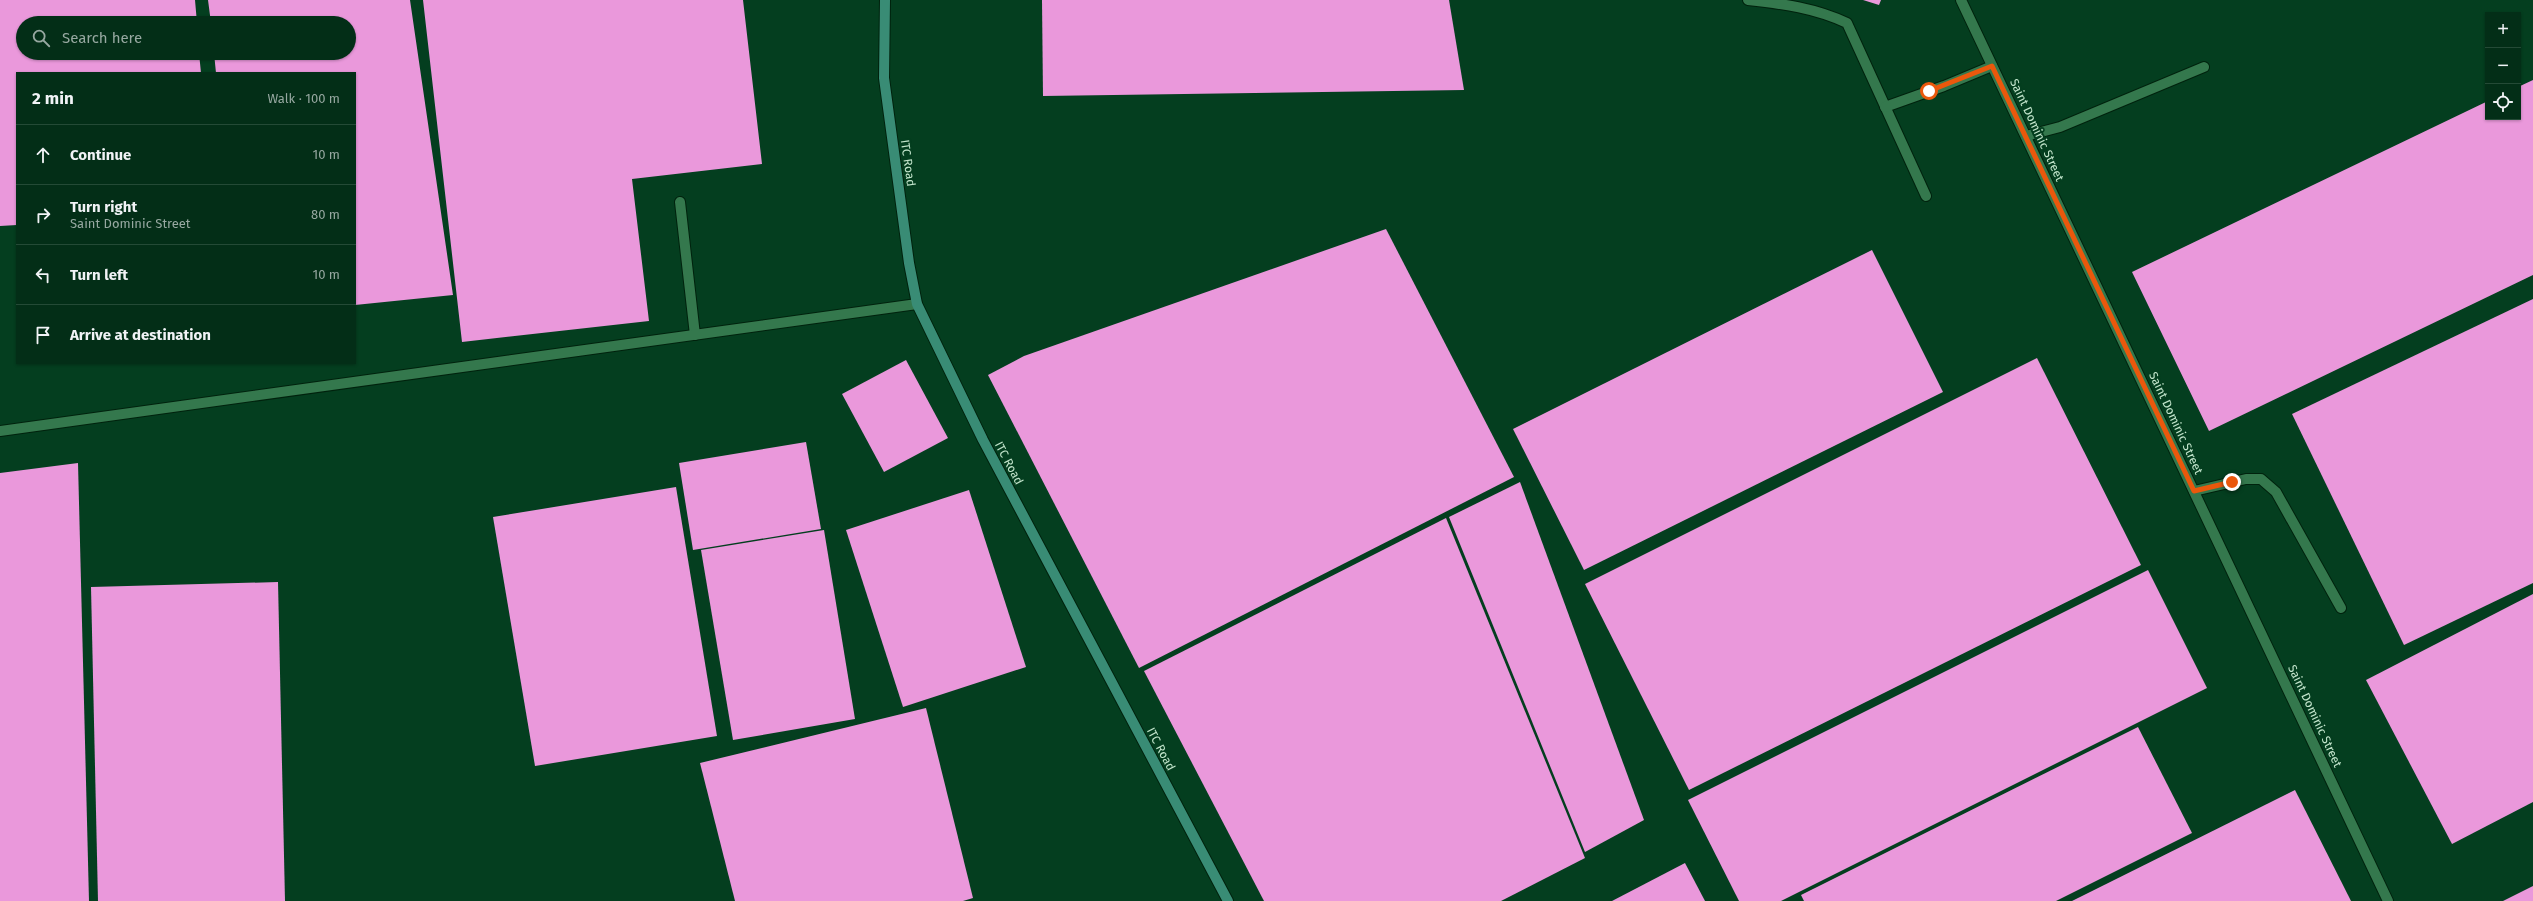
<!DOCTYPE html>
<meta charset="utf-8">
<style>
:root{--surface:#032e17;--page:#0d3620;--text:#f1f3f6;--muted:#97a8a1;--line:#244a36}
body{margin:0;font-family:"Fira Sans",sans-serif;background:var(--page);color:var(--text)}
.controls{position:absolute;right:12px;top:12px;display:grid;overflow:hidden;border-radius:0px;box-shadow:0 1px 3px #0004}
.controls button{width:36px;height:36px;display:grid;place-items:center;padding:0;border:0;border-bottom:1px solid var(--line);background:var(--surface);color:var(--text);font:20px sans-serif}
.stop{position:absolute;width:12px;height:12px;margin:-9px;border:3px solid #ea580c;border-radius:50%;background:#fff}
.stop.end{background:#ea580c;border-color:#fff;box-shadow:0 1px 4px #0008}
.list{margin:0;padding:0;list-style:none}
h2{display:flex;justify-content:space-between;align-items:center;height:52px;margin:0;padding:0 16px;font-size:17px}
h2 small{font-size:13px;font-weight:400;color:var(--muted)}
.list li{display:grid;grid-template-columns:26px 1fr auto;gap:12px;align-items:center;box-sizing:border-box;height:60px;padding:0 16px;border-top:1px solid var(--line)}
.list b{display:block;font-size:15px;white-space:nowrap}
.list p{margin:0;font-size:13px;white-space:nowrap;color:var(--muted)}
.list em{font-size:13px;font-style:normal;color:var(--muted)}
.icon{flex:none;width:22px;height:22px;fill:none;stroke:currentColor;stroke-width:2;stroke-linecap:round;stroke-linejoin:round}
.map{position:relative;flex:none;width:2533px;height:901px;overflow:hidden}
.search{position:absolute;background:var(--surface);box-shadow:0 1px 3px #0004;left:16px;top:16px;width:340px;height:44px;display:flex;align-items:center;gap:10px;box-sizing:border-box;padding:0 14px;border-radius:22px;color:var(--muted);font-size:15px}
.panel{position:absolute;background:var(--surface);box-shadow:0 1px 3px #0004;left:16px;top:72px;width:340px;height:292px;border-radius:0px}
.map>svg:first-child{display:block}
.building{fill:#ea98db}
.lines{fill:none;stroke-linecap:round;stroke-linejoin:round}
.lane-casing{stroke:#00220d;stroke-width:12}
.secondary-casing{stroke:#00220d;stroke-width:12}
.lane{stroke:#34784d;stroke-width:10}
.secondary{stroke:#398c75;stroke-width:10}
.route{stroke:#ea580c;stroke-width:5}
.labels{text-anchor:middle;dominant-baseline:central;stroke-width:4;stroke-linejoin:round;paint-order:stroke}
.street-label{font-size:12px;fill:#c3e5cc;stroke:#043e1f}
</style>
<div class="map">
<svg width="2533" height="901" viewBox="0 0 2533 901">
<rect width="100%" height="100%" fill="#043e1f"/>
<g class="building">
<path d="M 0,0 L 195,0 L 197,23 L 23,23 L 23,53 L 199,53 L 201,73 L 17,73 L 17,225 L 0,226 Z"/>
<path d="M 208,0 L 410,0 L 453,295 L 355,305 L 355,73 L 216,73 L 214,53 L 349,53 L 349,23 L 211,23 Z"/>
<path d="M 423,0 L 743,0 L 762,164 L 632,179 L 649,321 L 462,342 Z"/>
<path d="M 1042,0 L 1449,0 L 1464,90 L 1043,96 Z"/>
<path d="M 1863,0 L 1881,0 L 1879,5 Z"/>
<path d="M 2533,80 L 2533,275 L 2209,431 L 2132,272 L 2488,101 L 2488,117 L 2518,117 L 2518,87 Z"/>
<path d="M 1386,229 L 1514,477 L 1139,668 L 988,375 L 1024,356 Z"/>
<path d="M 1872,250 L 1943,392 L 1584,570 L 1513,429 Z"/>
<path d="M 2533,299 L 2533,583 L 2404,645 L 2292,414 Z"/>
<path d="M 2037,358 L 2141,565 L 1689,790 L 1585,584 Z"/>
<path d="M 906,360 L 948,438 L 884,472 L 842,394 Z"/>
<path d="M 806,442 L 821,529 L 693,550 L 679,463 Z"/>
<path d="M 78,463 L 89,901 L 0,901 L 0,473 Z"/>
<path d="M 1520,482 L 1644,820 L 1585,852 L 1449,517 Z"/>
<path d="M 676,487 L 717,736 L 535,766 L 493,517 Z"/>
<path d="M 969,490 L 1026,667 L 903,707 L 846,530 Z"/>
<path d="M 1446,518 L 1585,858 L 1501,901 L 1264,901 L 1144,671 Z"/>
<path d="M 824,530 L 855,719 L 733,740 L 701,550 Z"/>
<path d="M 2148,570 L 2207,688 L 1781,901 L 1739,901 L 1688,800 Z"/>
<path d="M 278,582 L 285,901 L 98,901 L 91,587 Z"/>
<path d="M 2533,594 L 2533,802 L 2452,844 L 2366,680 Z"/>
<path d="M 926,708 L 973,898 L 963,901 L 735,901 L 700,763 Z"/>
<path d="M 2138,727 L 2192,833 L 2056,901 L 1804,901 L 1801,895 Z"/>
<path d="M 2295,790 L 2351,901 L 2072,901 Z"/>
<path d="M 1685,863 L 1705,901 L 1612,901 Z"/>
<path d="M 2533,886 L 2533,901 L 2503,901 Z"/>
</g>
<g class="lines">
<g class="lane-casing">
<g id="lane">
<path d="M 1748,0 C 1784,4 1815,8 1847,23 L 1926,196"/>
<path d="M 1961,0 L 2388,901"/>
<path d="M 1885,107 L 1944,86 L 1992,66"/>
<path d="M 2026,136 L 2060,127 L 2204,67"/>
<path d="M 680,202 L 695,335"/>
<path d="M 0,431 L 917,304"/>
<path d="M 2194,491 L 2246,479 L 2261,479 L 2276,492 L 2341,608"/>
</g>
</g>
<g class="secondary-casing">
<path id="secondary" d="M 885,0 L 884,78 L 909,263 L 917,304 L 983,440 L 1228,901"/>
</g>
<use href="#lane" class="lane"/>
<use href="#secondary" class="secondary"/>
</g>
<g class="lines">
<path class="route" d="M 1929,91 L 1992,66 L 2194,491 L 2232,482"/>
</g>
<g class="labels">
<g class="street-label">
<text transform="translate(2037 130) rotate(65)">Saint Dominic Street</text>
<text transform="translate(908 163) rotate(82)">ITC Road</text>
<text transform="translate(2176 423) rotate(65)">Saint Dominic Street</text>
<text transform="translate(1009 463) rotate(62)">ITC Road</text>
<text transform="translate(2315 716) rotate(65)">Saint Dominic Street</text>
<text transform="translate(1161 749) rotate(62)">ITC Road</text>
</g>
</g>
</svg>
<div class="controls">
<button>+</button>
<button>−</button>
<button><svg class="icon" aria-label="locate" viewBox="0 0 24 24"><circle cx="12" cy="12" r="6"/><path d="M12 2v4M12 18v4M2 12h4M18 12h4"/></svg></button>
</div>
<div class="stop" style="left:1929px;top:91px"></div>
<div class="stop end" style="left:2232px;top:482px"></div>
<div class="search"><svg class="icon" aria-label="search" viewBox="0 0 24 24"><circle cx="10" cy="10" r="6"/><path d="M15 15l6 6"/></svg>Search here</div>
<section class="panel">
<h2>2 min<small>Walk · 100 m</small></h2>
<ul class="list">
<li><svg class="icon" aria-label="ahead" viewBox="0 0 24 24"><path d="M12 20V5M6 11l6-6 6 6"/></svg><div><b>Continue</b></div><em>10 m</em></li>
<li><svg class="icon" aria-label="right" viewBox="0 0 24 24"><path d="M7 20v-9h11M14 6l5 5-5 5"/></svg><div><b>Turn right</b><p>Saint Dominic Street</p></div><em>80 m</em></li>
<li><svg class="icon" aria-label="left" viewBox="0 0 24 24"><path d="M17 20v-9H6M10 6l-5 5 5 5"/></svg><div><b>Turn left</b></div><em>10 m</em></li>
<li><svg class="icon" aria-label="arrive" viewBox="0 0 24 24"><path d="M6 21V4h12l-3 4 3 4H6"/></svg><div><b>Arrive at destination</b></div></li>
</ul>
</section>
</div>
